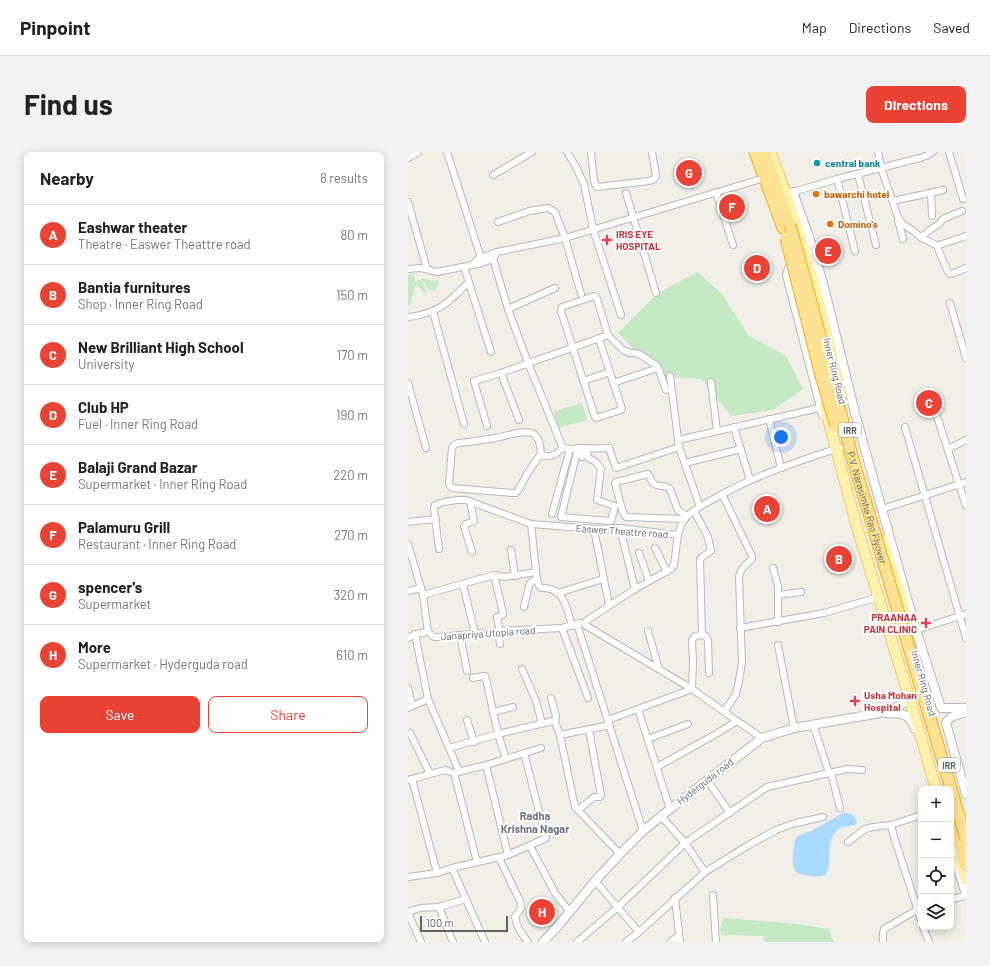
<!DOCTYPE html>
<meta charset="utf-8">
<style>
:root{--surface:#fff;--page:#f2f2f2;--text:#222;--muted:#767676;--line:#e0e0e0;--accent:#ea4335}
body{margin:0;font-family:Barlow,sans-serif;background:var(--page);color:var(--text)}
.controls{position:absolute;right:12px;bottom:12px;display:grid;overflow:hidden;border-radius:8px;box-shadow:0 2px 10px #0003}
.controls button{width:36px;height:36px;display:grid;place-items:center;padding:0;border:0;border-bottom:1px solid var(--line);background:var(--surface);color:var(--text);font:20px sans-serif}
.scale{position:absolute;left:12px;bottom:10px;width:88px;box-sizing:border-box;padding-left:4px;border:2px solid #5f6368;border-top:0;font-size:11px;line-height:14px;white-space:nowrap;color:#5f6368;-webkit-text-stroke:3px #fff;paint-order:stroke}
.you{position:absolute;left:373px;top:285px;width:14px;height:14px;margin:-10px;border:3px solid #fff;border-radius:50%;background:#1a73e8;box-shadow:0 0 0 6px #1a73e833}
.badge{display:grid;place-items:center;width:26px;height:26px;border-radius:50%;background:var(--accent);color:#fff;font-size:13px;font-weight:700}
.pin{position:absolute;translate:-50% -50%;border:2px solid #fff;box-shadow:0 1px 4px #0006}
.list{margin:0;padding:0;list-style:none}
h2{display:flex;justify-content:space-between;align-items:center;height:52px;margin:0;padding:0 16px;font-size:17px}
h2 small{font-size:13px;font-weight:400;color:var(--muted)}
.list li{display:grid;grid-template-columns:26px 1fr auto;gap:12px;align-items:center;box-sizing:border-box;height:60px;padding:0 16px;border-top:1px solid var(--line)}
.list b{display:block;font-size:15px;white-space:nowrap}
.list p{margin:0;font-size:13px;white-space:nowrap;color:var(--muted)}
.list em{font-size:13px;font-style:normal;color:var(--muted)}
.actions{display:flex;gap:8px;padding:12px 16px}
.actions a{flex:1;padding:9px 0;border:1px solid var(--accent);border-radius:8px;text-align:center;font-size:14px;color:var(--accent)}
.actions .main{background:var(--accent);color:#fff}
.icon{flex:none;width:22px;height:22px;fill:none;stroke:currentColor;stroke-width:2;stroke-linecap:round;stroke-linejoin:round}
.map{position:relative;flex:none;width:558px;height:790px;overflow:hidden;border-radius:8px}
header{display:flex;align-items:center;gap:24px;box-sizing:border-box;height:56px;padding:0 20px;background:var(--surface);border-bottom:1px solid var(--line)}
header strong{font-size:19px}
nav{display:flex;gap:22px;margin-inline-start:auto;font-size:14px}
.intro{display:flex;align-items:center;justify-content:space-between;box-sizing:border-box;height:96px;padding:0 24px}
h1{margin:0;font-size:28px}
.button{padding:10px 18px;border-radius:8px;background:var(--accent);color:#fff;font-size:14px;font-weight:700}
main{display:flex;gap:24px;padding:0 24px}
aside{flex:1;background:var(--surface);border-radius:8px;box-shadow:0 2px 10px #0003}
.map>svg:first-child{display:block}
.green{fill:#c5e8c5}
.water{fill:#aadaff}
.lines{fill:none;stroke-linecap:round;stroke-linejoin:round}
.minor-casing{stroke:#b5b8bc;stroke-width:8}
.tertiary-casing{stroke:#b5b8bc;stroke-width:10}
.primary-casing{stroke:#f2c960;stroke-width:12}
.motorway-casing{stroke:#f9ab00;stroke-width:13}
.minor{stroke:#fff;stroke-width:6}
.tertiary{stroke:#fff;stroke-width:8}
.primary{stroke:#fff2af;stroke-width:10}
.motorway{stroke:#fde293;stroke-width:11}
.motorway-bridge-casing{stroke:#f9ab00;stroke-width:13;stroke-linecap:butt}
.motorway-bridge{stroke:#fde293;stroke-width:11}
.culture-dot{fill:#0f9aa8;stroke:#fff;stroke-width:1.5}
.food-dot{fill:#e8710a;stroke:#fff;stroke-width:1.5}
.health-dot{fill:#e0444e;stroke:#fff;stroke-width:1.5}
.labels{text-anchor:middle;dominant-baseline:central;stroke-width:4;stroke-linejoin:round;paint-order:stroke}
.shield{fill:#fff;stroke:#8f9295;stroke-width:1}
.shield-label{font-size:9px;font-weight:bold;fill:#5f6368}
.culture-label{font-size:10px;font-weight:bold;fill:#0d838f;stroke:#fff;text-anchor:start}
.food-label{font-size:10px;font-weight:bold;fill:#c56008;stroke:#fff;text-anchor:start}
.health-label{font-size:10px;font-weight:bold;fill:#be3a42;stroke:#fff;text-anchor:start}
.street-label{font-size:10px;fill:#5f6368;stroke:#fff}
.neighbourhood-label{font-size:11px;font-weight:bold;fill:#70757a;stroke:#fff}
</style>
<header>
<strong>Pinpoint</strong>
<nav><a>Map</a><a>Directions</a><a>Saved</a></nav>
</header>
<div class="intro"><h1>Find us</h1><a class="button">Directions</a></div>
<main>
<aside>
<h2>Nearby<small>8 results</small></h2>
<ul class="list">
<li><span class="badge">A</span><div><b>Eashwar theater</b><p>Theatre · Easwer Theattre road</p></div><em>80 m</em></li>
<li><span class="badge">B</span><div><b>Bantia furnitures</b><p>Shop · Inner Ring Road</p></div><em>150 m</em></li>
<li><span class="badge">C</span><div><b>New Brilliant High School</b><p>University</p></div><em>170 m</em></li>
<li><span class="badge">D</span><div><b>Club HP</b><p>Fuel · Inner Ring Road</p></div><em>190 m</em></li>
<li><span class="badge">E</span><div><b>Balaji Grand Bazar</b><p>Supermarket · Inner Ring Road</p></div><em>220 m</em></li>
<li><span class="badge">F</span><div><b>Palamuru Grill</b><p>Restaurant · Inner Ring Road</p></div><em>270 m</em></li>
<li><span class="badge">G</span><div><b>spencer's</b><p>Supermarket</p></div><em>320 m</em></li>
<li><span class="badge">H</span><div><b>More</b><p>Supermarket · Hyderguda road</p></div><em>610 m</em></li>
</ul>
<div class="actions"><a class="main">Save</a><a>Share</a></div>
</aside>
<div class="map">
<svg width="558" height="790" viewBox="0 0 558 790">
<rect width="100%" height="100%" fill="#f1efe8"/>
<g class="green">
<path d="M 289,120 L 314,142 L 340,183 L 378,204 L 395,237 L 365,258 L 323,264 L 293,227 L 257,225 L 230,202 L 210,181 L 250,141 Z"/>
<path d="M 0,122 L 6,123 L 8,132 L 11,128 C 16,131 19,136 17,142 L 8,132 L 2,154 L 0,153 Z"/>
<path d="M 14,126 L 25,129 L 28,128 L 31,130 L 27,139 L 20,137 L 17,132 L 13,127 Z"/>
<path d="M 174,251 L 179,268 L 150,276 L 146,259 Z"/>
<path d="M 315,766 L 390,772 L 421,777 L 424,787 L 427,790 L 356,790 L 355,784 L 313,783 L 312,776 Z"/>
</g>
<path class="water" d="M 435,661 C 442,660 448,664 449,671 C 443,677 435,670 427,681 C 417,693 425,713 418,723 C 412,725 407,724 402,724 C 399,723 395,723 392,722 C 380,718 386,696 387,687 L 393,682 L 403,679 Z"/>
<g class="lines">
<g class="minor-casing">
<g id="minor">
<path d="M 39,0 L 73,106"/>
<path d="M 159,0 L 167,13 L 176,32 L 185,77 L 213,163"/>
<path d="M 183,0 L 186,29 L 187,32 L 189,35 L 241,29 L 246,27 L 248,24 L 244,0"/>
<path d="M 470,0 L 473,16 L 490,65 C 495,73 496,73 504,78 C 509,82 512,86 518,88 C 522,90 526,92 530,94 L 530,97 L 540,120 L 542,122 L 544,122 L 558,116"/>
<path d="M 541,0 L 555,47"/>
<path d="M 450,22 L 468,93"/>
<path d="M 85,23 L 124,0"/>
<path d="M 429,27 L 447,99"/>
<path d="M 308,40 L 325,93"/>
<path d="M 385,40 L 429,27 L 512,6 L 520,3 L 525,0"/>
<path d="M 218,41 L 248,141"/>
<path d="M 523,41 L 524,64"/>
<path d="M 485,49 L 535,38"/>
<path d="M 0,50 L 19,117"/>
<path d="M 490,68 L 495,87"/>
<path d="M 90,70 L 121,59 L 140,56 L 147,60 L 157,86 L 173,142"/>
<path d="M 513,85 L 523,77 L 531,72 L 535,67 L 554,59"/>
<path d="M 530,94 L 531,93 L 558,84"/>
<path d="M 85,107 L 71,112 L 64,113 L 70,107 L 89,100"/>
<path d="M 56,115 L 83,200"/>
<path d="M 0,117 L 13,116 L 29,120 L 64,113"/>
<path d="M 542,151 L 558,206"/>
<path d="M 100,157 L 147,136"/>
<path d="M 25,160 L 56,272"/>
<path d="M 0,165 C 30,162 41,150 61,130"/>
<path d="M 191,187 L 214,257 L 213,258 L 188,266 L 187,265 L 153,159 L 153,157 L 154,155 L 186,144 L 188,145 L 189,147 L 200,183 L 215,198 L 222,201 L 226,201 L 231,202 L 248,213 L 251,218 L 258,238"/>
<path d="M 93,221 L 111,268"/>
<path d="M 262,224 L 271,295 L 292,355"/>
<path d="M 175,229 L 202,220"/>
<path d="M 303,230 L 309,279"/>
<path d="M 0,231 L 18,296"/>
<path d="M 205,231 L 250,216"/>
<path d="M 525,252 L 558,354"/>
<path d="M 361,267 L 373,316"/>
<path d="M 79,274 L 66,229 L 93,221 L 200,183"/>
<path d="M 326,275 L 342,328"/>
<path d="M 497,275 L 558,486"/>
<path d="M 270,288 L 416,255"/>
<path d="M 271,295 L 208,316 L 201,296 L 162,297 L 155,296 L 120,211 L 100,157 L 86,110 L 85,107 L 89,100 L 157,86 L 353,27"/>
<path d="M 170,296 L 153,365 L 203,369 L 207,354 L 189,348 L 193,317 L 188,310 L 179,305 L 180,296"/>
<path d="M 540,297 L 558,288"/>
<path d="M 132,303 L 119,322 L 111,337 L 108,341 L 104,341 L 44,336 L 42,334 L 41,331 L 44,296 L 46,293 L 50,291 C 62,290 75,288 87,286 C 98,284 114,278 124,281 C 131,284 134,297 132,303 C 143,306 147,303 155,296"/>
<path d="M 174,305 L 175,296"/>
<path d="M 277,311 L 333,297"/>
<path d="M 314,342 L 344,404 L 344,407 C 337,414 333,415 331,425 L 334,511 L 330,534 L 328,542 L 316,560"/>
<path d="M 62,349 L 66,369 L 58,372 L 56,374 L 64,400"/>
<path d="M 474,357 L 558,330"/>
<path d="M 144,362 L 162,297"/>
<path d="M 277,367 L 218,365 L 215,361 L 207,331 L 208,330 L 240,322 C 242,324 243,329 245,331 C 250,336 257,332 262,337 L 270,358 L 279,364"/>
<path d="M 0,370 L 28,367"/>
<path d="M 212,376 L 227,437"/>
<path d="M 186,377 L 201,453"/>
<path d="M 0,392 L 15,443 L 20,480"/>
<path d="M 247,396 L 259,420"/>
<path d="M 31,397 L 26,357 L 27,353 L 36,350 L 49,348 L 58,348 L 123,372 L 186,377 L 212,376 L 270,383 C 272,376 274,368 279,364 C 292,353 309,345 324,337 C 346,326 369,317 392,309 C 409,303 425,297 442,294"/>
<path d="M 103,398 L 107,424"/>
<path d="M 231,401 L 241,429"/>
<path d="M 365,416 L 370,434 L 370,470"/>
<path d="M 128,420 C 129,426 129,432 133,436 C 156,434 159,457 164,474"/>
<path d="M 86,423 L 95,461 L 95,463 L 89,465 L 89,466 L 92,479"/>
<path d="M 55,433 L 67,481"/>
<path d="M 0,439 L 13,436"/>
<path d="M 150,441 L 195,427"/>
<path d="M 15,443 L 86,423 L 96,425 L 128,420 L 123,372"/>
<path d="M 370,443 L 393,440"/>
<path d="M 116,455 L 121,434 L 123,430 L 129,427"/>
<path d="M 178,469 L 227,437 L 263,417 L 266,413 L 270,383"/>
<path d="M 169,472 L 235,679"/>
<path d="M 177,473 L 284,537 L 329,569 L 354,586"/>
<path d="M 154,476 L 180,546"/>
<path d="M 332,476 L 416,461 L 471,445"/>
<path d="M 508,478 L 558,462"/>
<path d="M 90,479 L 92,492"/>
<path d="M 240,479 L 251,517"/>
<path d="M 7,482 L 20,547 L 51,619"/>
<path d="M 52,483 L 59,519"/>
<path d="M 294,483 L 298,484 L 300,488 L 301,521"/>
<path d="M 0,486 L 7,482 L 20,480 L 26,485 L 33,485 L 92,479 L 154,476 L 172,471"/>
<path d="M 370,493 L 386,576"/>
<path d="M 114,517 L 128,549 L 134,571"/>
<path d="M 65,526 L 75,524 L 77,524 L 78,527 L 90,582 L 98,607"/>
<path d="M 0,536 L 4,554"/>
<path d="M 143,546 L 148,564 L 147,570"/>
<path d="M 0,556 L 20,547"/>
<path d="M 230,557 L 262,657"/>
<path d="M 85,560 L 105,555"/>
<path d="M 59,568 L 66,590"/>
<path d="M 200,568 L 284,537 L 285,510 L 284,488 L 287,484 L 294,483 L 292,407 C 295,403 300,402 303,399 L 300,385 L 286,359"/>
<path d="M 405,572 L 421,621"/>
<path d="M 2,581 L 22,622"/>
<path d="M 152,583 L 202,573"/>
<path d="M 240,587 L 280,572"/>
<path d="M 41,596 L 90,582 L 145,569 L 147,570 L 152,583 L 167,655 L 212,702"/>
<path d="M 78,613 L 100,703"/>
<path d="M 249,615 L 308,582 L 329,569"/>
<path d="M 46,621 L 69,710"/>
<path d="M 423,621 L 432,656"/>
<path d="M 4,627 L 29,721"/>
<path d="M 0,628 L 37,618 L 46,621 L 78,613 L 133,596"/>
<path d="M 299,628 L 322,661"/>
<path d="M 170,658 L 186,645 L 192,645 L 193,643 L 181,578"/>
<path d="M 253,664 L 277,691 L 297,720"/>
<path d="M 483,673 L 486,685 L 513,768"/>
<path d="M 440,690 L 457,677 L 465,675 L 483,673 L 513,663"/>
<path d="M 122,694 L 147,741 L 162,760"/>
<path d="M 91,706 L 112,749 L 113,756 L 107,765 C 109,776 113,781 120,790"/>
<path d="M 44,716 L 77,790"/>
<path d="M 0,725 L 29,721 L 44,716 L 100,703 L 138,686 L 116,601"/>
<path d="M 187,729 L 231,780"/>
<path d="M 305,743 L 308,790"/>
<path d="M 267,746 L 272,790"/>
<path d="M 543,747 L 558,744"/>
<path d="M 31,755 L 45,790"/>
<path d="M 0,760 L 12,756 L 31,755 L 58,747"/>
<path d="M 0,761 L 13,790"/>
<path d="M 515,775 L 521,790"/>
<path d="M 169,790 L 210,755 L 277,691 L 359,635 L 439,617 L 454,618"/>
<path d="M 218,790 L 231,780 L 297,720 L 339,694 L 368,678 L 384,672 L 415,665"/>
<path d="M 263,790 L 271,783"/>
<path d="M 475,790 L 475,781 L 476,777 L 512,756"/>
</g>
</g>
<g class="tertiary-casing">
<g id="tertiary">
<path d="M 0,5 L 9,0"/>
<path d="M 378,42 L 385,40 L 401,85 L 414,128 L 422,159 L 447,261 L 460,308 L 508,478 L 533,556 L 558,556"/>
<path d="M 381,116 L 379,123 L 415,263"/>
<path d="M 558,560 C 550,563 542,563 538,571 L 558,642"/>
<path d="M 478,561 C 493,561 502,561 507,577"/>
<path d="M 543,695 L 558,742"/>
<path d="M 135,790 L 150,774 L 187,729 L 212,702 L 235,679 L 262,657 L 354,586 L 386,576 L 472,561 L 487,556 L 494,552 L 499,545 L 500,540"/>
</g>
</g>
<g class="primary-casing">
<g id="primary">
<path d="M 362,0 C 395,78 413,162 433,244"/>
<path d="M 417,255 L 448,372 L 505,558 L 528,637"/>
<path d="M 474,388 L 492,440 L 501,478"/>
<path d="M 551,706 L 558,728"/>
</g>
</g>
<g class="motorway-casing">
<g id="motorway">
<path d="M 347,0 L 375,76"/>
<path d="M 356,0 L 380,69"/>
<path d="M 543,663 L 558,714"/>
</g>
</g>
<use href="#minor" class="minor"/>
<use href="#tertiary" class="tertiary"/>
<use href="#primary" class="primary"/>
<use href="#motorway" class="motorway"/>
<g class="motorway-bridge-casing">
<g id="motorway-bridge">
<path id="s1" d="M 382,73 L 390,101 L 446,311 L 558,687"/>
<path d="M 378,86 L 413,224 L 428,274"/>
</g>
</g>
<use href="#motorway-bridge" class="motorway-bridge"/>
</g>
<circle class="culture-dot" cx="409" cy="11" r="4"/>
<g class="food-dot">
<circle cx="408" cy="42" r="4"/>
<circle cx="422" cy="72" r="4"/>
</g>
<g class="health-dot">
<path d="M197 82h4v4h4v4h-4v4h-4v-4h-4v-4h4z"/>
<path d="M516 465h4v4h4v4h-4v4h-4v-4h-4v-4h4z"/>
<path d="M445 543h4v4h4v4h-4v4h-4v-4h-4v-4h4z"/>
</g>
<g class="labels">
<g class="shield">
<rect x="431" y="271" width="22" height="14" rx="3"/>
<rect x="530" y="606" width="22" height="14" rx="3"/>
</g>
<g class="shield-label">
<text x="442" y="278">IRR</text>
<text x="541" y="613">IRR</text>
</g>
<g class="culture-label">
<text x="417" y="11">central bank</text>
</g>
<g class="food-label">
<text x="416" y="42">bawarchi hotel</text>
<text x="430" y="72">Domino's</text>
</g>
<g class="health-label">
<text x="208" y="82">IRIS EYE<tspan x="208" dy="12">HOSPITAL</tspan></text>
<text x="509" y="465" text-anchor="end">PRAANAA<tspan x="509" dy="12">PAIN CLINIC</tspan></text>
<text x="456" y="543">Usha Mohan<tspan x="456" dy="12">Hospital</tspan></text>
</g>
<g class="street-label">
<text transform="translate(427 219) rotate(76)">Inner Ring Road</text>
<text stroke="none"><textPath href="#s1" startOffset="293">P.V. Narasimha Rao Flyover</textPath></text>
<text transform="translate(214 379) rotate(4)">Easwer Theattre road</text>
<text transform="translate(80 481) rotate(-4)">Janapriya Utopia road</text>
<text transform="translate(516 531) rotate(74)">Inner Ring Road</text>
<text transform="translate(297 629) rotate(-38)">Hyderguda road</text>
</g>
<g class="neighbourhood-label">
<text x="127" y="663">Radha<tspan x="127" dy="13">Krishna Nagar</tspan></text>
</g>
</g>
</svg>
<div class="controls">
<button>+</button>
<button>−</button>
<button><svg class="icon" aria-label="locate" viewBox="0 0 24 24"><circle cx="12" cy="12" r="6"/><path d="M12 2v4M12 18v4M2 12h4M18 12h4"/></svg></button>
<button><svg class="icon" aria-label="layers" viewBox="0 0 24 24"><path d="M12 4l9 5-9 5-9-5zM3 14l9 5 9-5"/></svg></button>
</div>
<div class="scale">100 m</div>
<div class="you"></div>
<div class="pin badge" style="left:359px;top:357px">A</div>
<div class="pin badge" style="left:431px;top:407px">B</div>
<div class="pin badge" style="left:521px;top:251px">C</div>
<div class="pin badge" style="left:349px;top:116px">D</div>
<div class="pin badge" style="left:420px;top:99px">E</div>
<div class="pin badge" style="left:324px;top:55px">F</div>
<div class="pin badge" style="left:281px;top:21px">G</div>
<div class="pin badge" style="left:134px;top:760px">H</div>
</div>
</main>
